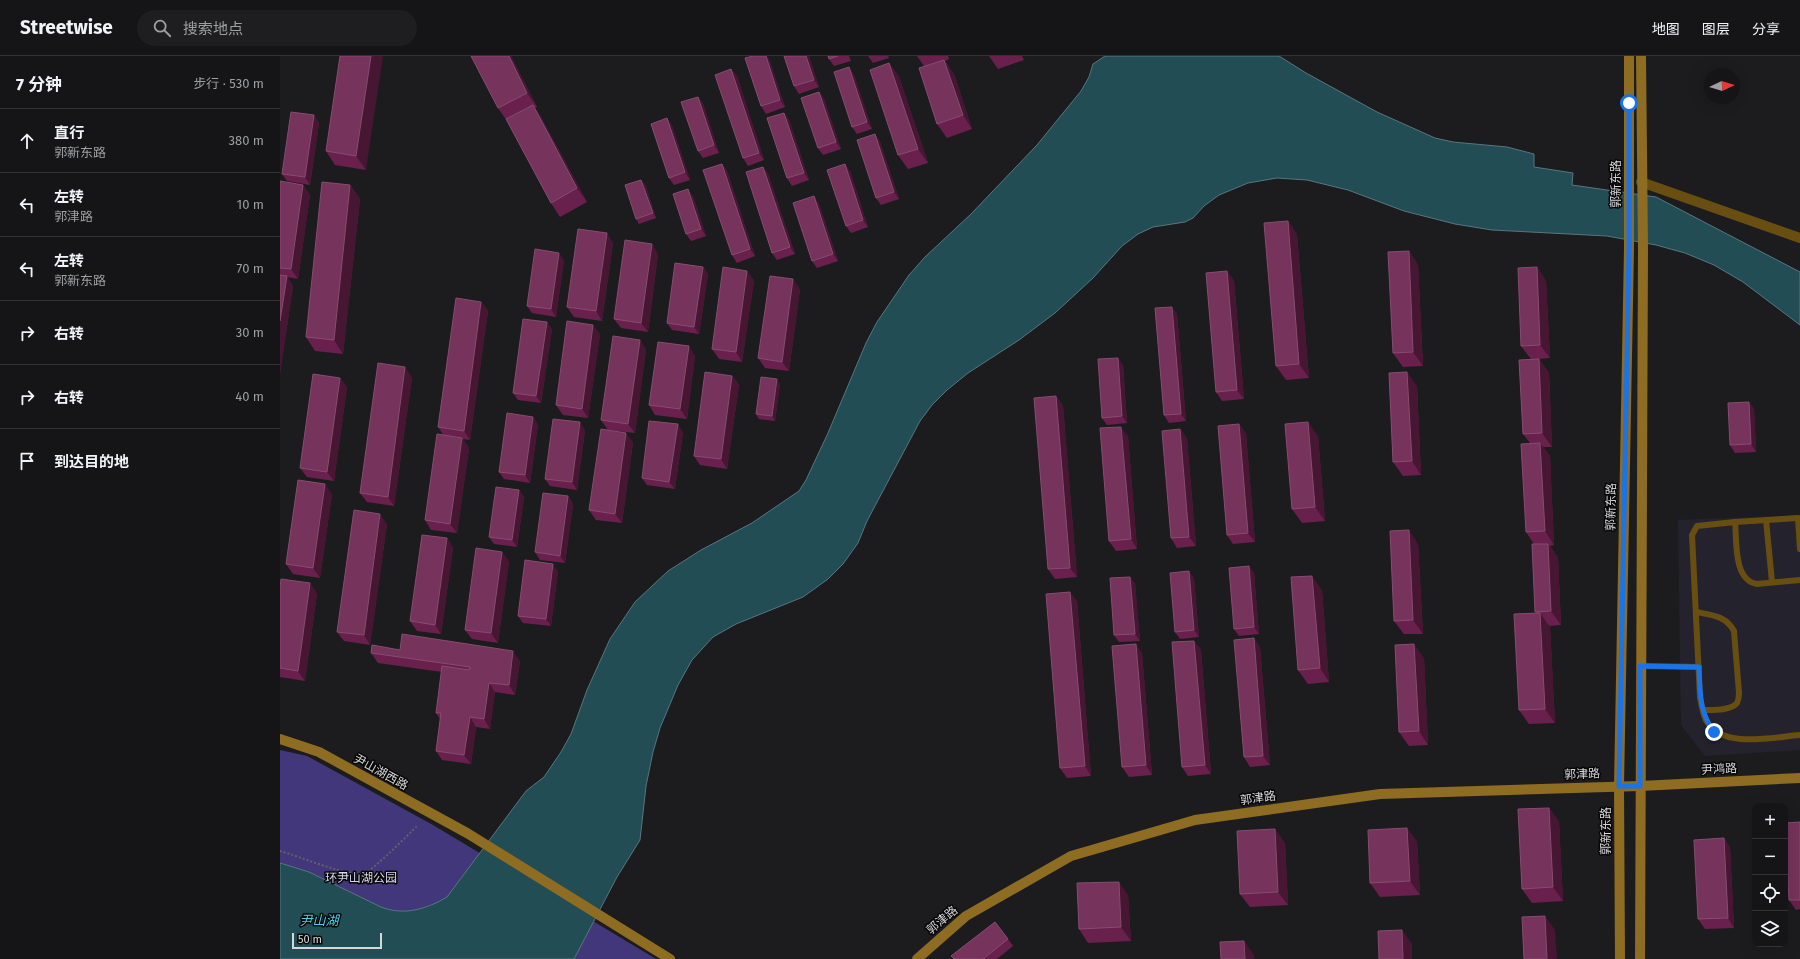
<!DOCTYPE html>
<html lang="zh">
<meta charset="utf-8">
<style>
:root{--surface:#151517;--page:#1e1e20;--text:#f1f3f6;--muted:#9d9fa1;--line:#343436}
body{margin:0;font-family:"Fira Sans","Noto Sans SC",sans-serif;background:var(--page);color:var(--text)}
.controls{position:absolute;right:12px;bottom:12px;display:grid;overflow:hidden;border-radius:8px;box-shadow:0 4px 16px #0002}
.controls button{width:36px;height:36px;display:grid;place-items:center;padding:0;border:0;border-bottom:1px solid var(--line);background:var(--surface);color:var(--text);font:20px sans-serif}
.compass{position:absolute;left:1424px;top:12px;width:36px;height:36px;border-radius:50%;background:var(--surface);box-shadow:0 4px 16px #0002;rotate:86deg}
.scale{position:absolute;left:12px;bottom:10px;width:90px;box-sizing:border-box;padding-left:4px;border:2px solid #d7d6d9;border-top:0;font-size:11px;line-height:14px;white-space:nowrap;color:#d7d6d9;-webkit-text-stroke:3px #070708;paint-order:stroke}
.stop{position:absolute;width:12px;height:12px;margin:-9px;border:3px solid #1a73e8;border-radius:50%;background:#fff}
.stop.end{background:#1a73e8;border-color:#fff;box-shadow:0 1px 4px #0008}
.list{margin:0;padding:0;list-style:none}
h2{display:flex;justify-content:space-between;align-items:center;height:52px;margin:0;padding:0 16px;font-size:17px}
h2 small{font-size:13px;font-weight:400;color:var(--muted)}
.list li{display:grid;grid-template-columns:26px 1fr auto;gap:12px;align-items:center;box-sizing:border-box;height:64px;padding:0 16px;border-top:1px solid var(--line)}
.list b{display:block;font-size:15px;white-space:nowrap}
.list p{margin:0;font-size:13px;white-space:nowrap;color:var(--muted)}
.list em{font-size:13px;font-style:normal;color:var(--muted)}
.icon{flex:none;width:22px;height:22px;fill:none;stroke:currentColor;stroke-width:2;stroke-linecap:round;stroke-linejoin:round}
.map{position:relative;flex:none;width:1520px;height:903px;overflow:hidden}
header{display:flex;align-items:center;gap:24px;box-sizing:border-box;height:56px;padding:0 20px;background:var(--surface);border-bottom:1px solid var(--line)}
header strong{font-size:19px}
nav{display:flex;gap:22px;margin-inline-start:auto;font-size:14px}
.search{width:280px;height:36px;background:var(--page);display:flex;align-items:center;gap:10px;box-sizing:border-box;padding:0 14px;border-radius:22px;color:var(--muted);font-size:15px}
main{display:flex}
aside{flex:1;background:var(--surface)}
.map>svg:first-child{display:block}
.built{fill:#24232d}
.green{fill:#43377b}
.water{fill:#224d55;stroke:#58767d}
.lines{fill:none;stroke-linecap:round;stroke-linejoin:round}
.path{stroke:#626164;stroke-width:2;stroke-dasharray:2 2;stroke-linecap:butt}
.lane{stroke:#694e12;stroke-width:6}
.street{stroke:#694e12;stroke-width:10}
.secondary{stroke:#8e6c21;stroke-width:10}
.wall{fill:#6a204c}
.shaded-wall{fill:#461633}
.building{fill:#76335b;stroke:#854d6f}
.route{stroke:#1a73e8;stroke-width:5}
.labels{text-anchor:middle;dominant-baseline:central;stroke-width:3;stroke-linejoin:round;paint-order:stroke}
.street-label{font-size:12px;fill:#d7d6d9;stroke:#070708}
.park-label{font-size:12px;fill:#d7d6ec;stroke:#070708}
.water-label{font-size:13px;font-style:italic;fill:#44d3ea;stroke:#070708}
</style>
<header>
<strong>Streetwise</strong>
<div class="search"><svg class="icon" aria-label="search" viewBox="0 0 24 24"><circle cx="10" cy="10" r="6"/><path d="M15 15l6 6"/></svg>搜索地点</div>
<nav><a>地图</a><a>图层</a><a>分享</a></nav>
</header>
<main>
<aside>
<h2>7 分钟<small>步行 · 530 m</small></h2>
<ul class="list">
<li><svg class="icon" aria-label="ahead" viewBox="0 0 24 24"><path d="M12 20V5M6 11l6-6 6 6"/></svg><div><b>直行</b><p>郭新东路</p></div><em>380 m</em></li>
<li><svg class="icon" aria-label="left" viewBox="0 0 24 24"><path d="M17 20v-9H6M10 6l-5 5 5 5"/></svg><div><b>左转</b><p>郭津路</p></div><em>10 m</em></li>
<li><svg class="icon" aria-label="left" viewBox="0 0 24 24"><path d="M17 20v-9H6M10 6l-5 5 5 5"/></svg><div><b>左转</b><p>郭新东路</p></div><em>70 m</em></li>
<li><svg class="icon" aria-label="right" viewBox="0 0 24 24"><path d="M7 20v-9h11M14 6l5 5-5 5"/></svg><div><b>右转</b></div><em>30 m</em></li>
<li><svg class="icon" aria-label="right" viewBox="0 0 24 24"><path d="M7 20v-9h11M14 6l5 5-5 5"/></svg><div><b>右转</b></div><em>40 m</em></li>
<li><svg class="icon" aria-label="arrive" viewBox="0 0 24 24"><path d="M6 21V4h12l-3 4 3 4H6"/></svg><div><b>到达目的地</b></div></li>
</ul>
</aside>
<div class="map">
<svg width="1520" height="903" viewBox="0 0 1520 903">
<rect width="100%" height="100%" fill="#1c1c1f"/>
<path class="built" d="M 1520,459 L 1520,694 L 1425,700 L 1401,669 L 1398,464 Z"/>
<path class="green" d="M 0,694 L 27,700 L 153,769 L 376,903 L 0,903 Z"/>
<path class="water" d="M 825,0 L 999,0 L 1026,17 L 1097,56 L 1155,82 L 1173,86 L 1227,91 L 1254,98 L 1254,111 L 1293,117 L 1292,129 L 1376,141 L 1520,216 L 1520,269 L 1463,226 L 1434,209 L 1405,197 L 1376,189 L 1327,180 L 1212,174 L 1175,168 L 1124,155 L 1068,134 L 1027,124 L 997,122 L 968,127 L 939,139 L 924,150 L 913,162 L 905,166 L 873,171 L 858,178 L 842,190 L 813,222 L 775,257 L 739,284 L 688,317 L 667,334 L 652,349 L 640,365 L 587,465 L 578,487 L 563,508 L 548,523 L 523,541 L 456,568 L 433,581 L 412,604 L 398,629 L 380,672 L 373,696 L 366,730 L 360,784 L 337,821 L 294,903 L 0,903 L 0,807 L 29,816 L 101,851 C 124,860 147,853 167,841 L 246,735 L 264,721 L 281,696 L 291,678 L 307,634 L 330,583 L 355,546 L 388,515 L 421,494 L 472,467 L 519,435 L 526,424 L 548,377 L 586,287 L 597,266 L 629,219 L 645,201 L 691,158 L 757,89 L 801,35 L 809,21 L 813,8 Z"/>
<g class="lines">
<path class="path" d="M 0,795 C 19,800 70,822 85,817 C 92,815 129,778 137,770"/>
<g class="lane">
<path d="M 1486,464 L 1492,526"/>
<path d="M 1455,466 L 1518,462 L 1520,493"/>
<path d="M 1520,524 L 1477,528 C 1453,524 1457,485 1455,466 L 1417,470 L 1412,479 L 1420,642 C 1422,650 1423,660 1427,666 C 1443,693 1493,681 1520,679"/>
<path d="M 1416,556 C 1432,559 1446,560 1454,575 L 1459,637 C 1459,640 1458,645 1457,647 C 1451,655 1432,654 1423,654"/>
<path d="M 1360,610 L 1419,611"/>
</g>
<path class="street" d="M 1361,126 L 1520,182"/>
<g class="secondary">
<path d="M 0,683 L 39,696 L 187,777 L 390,903"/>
<path d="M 637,903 L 686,860 L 791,800 L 915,764 L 1100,738 L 1360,730 L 1520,722"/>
<path d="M 1340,903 L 1339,730 L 1349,193 L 1349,0"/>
<path d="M 1360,903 L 1363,194 L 1361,0"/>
</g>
</g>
<g class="wall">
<path d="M 60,0 L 86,114 L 55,109 L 46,95 Z"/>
<path d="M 231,0 L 257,51 L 255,52 L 262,63 L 307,146 L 280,161 L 271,147 L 227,65 L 218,52 Z"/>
<path d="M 504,0 L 529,0 L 539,31 L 519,38 L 514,30 Z"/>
<path d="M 548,0 L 569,0 L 571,5 L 554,10 L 549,3 Z"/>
<path d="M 588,0 L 608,0 L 609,2 L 593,7 Z"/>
<path d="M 637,0 L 668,0 L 669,3 L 665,5 L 674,18 L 692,73 L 667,82 L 657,68 L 644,10 Z"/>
<path d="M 709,0 L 742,0 L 744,4 L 718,13 Z"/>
<path d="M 489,3 L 505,51 L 486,58 L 481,50 Z"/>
<path d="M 609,7 L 619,21 L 648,107 L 628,113 L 618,99 Z"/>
<path d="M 569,11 L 574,19 L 592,73 L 577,78 L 572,71 Z"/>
<path d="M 451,13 L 457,20 L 484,104 L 468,110 L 463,102 Z"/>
<path d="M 539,36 L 544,43 L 561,93 L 543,99 L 538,92 Z"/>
<path d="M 418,41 L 423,48 L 439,97 L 423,102 L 418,95 Z"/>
<path d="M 504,57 L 509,64 L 529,124 L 512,130 L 507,122 Z"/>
<path d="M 34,59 L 39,67 L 30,129 L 7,125 L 2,118 Z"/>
<path d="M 387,62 L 392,70 L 410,124 L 394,129 L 389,122 Z"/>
<path d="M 595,78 L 600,86 L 619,143 L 601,149 L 596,142 Z"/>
<path d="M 442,108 L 447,115 L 475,200 L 457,207 L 452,199 Z"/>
<path d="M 483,111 L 488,118 L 515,198 L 497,204 L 492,197 Z"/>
<path d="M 570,115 L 588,171 L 571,177 L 566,170 Z"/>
<path d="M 0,125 L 23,129 L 30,139 L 18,223 L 7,221 L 13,230 L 0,317 Z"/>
<path d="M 365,128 L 376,162 L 359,168 L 356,163 Z"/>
<path d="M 70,129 L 80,143 L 63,298 L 35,295 L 26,281 Z"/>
<path d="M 413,140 L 426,180 L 411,185 L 406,178 Z"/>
<path d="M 534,140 L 539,148 L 558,205 L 537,212 L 532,205 Z"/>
<path d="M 1008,165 L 1017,179 L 1029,322 L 1006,324 L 996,310 Z"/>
<path d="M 333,187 L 322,265 L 294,261 L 287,251 Z"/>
<path d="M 1129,195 L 1138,209 L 1143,310 L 1123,311 L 1113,297 Z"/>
<path d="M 378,198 L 368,276 L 341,272 L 334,263 Z"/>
<path d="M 284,204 L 276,261 L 252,257 L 247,250 Z"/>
<path d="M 423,211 L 428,218 L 419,278 L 392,274 L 387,267 Z"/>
<path d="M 1257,211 L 1266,225 L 1270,302 L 1259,303 L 1269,317 L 1272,391 L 1263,391 L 1270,400 L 1274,489 L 1270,490 L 1278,502 L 1281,569 L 1269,570 L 1270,571 L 1275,667 L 1249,668 L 1239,654 L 1256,557 L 1255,556 L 1254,488 L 1246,476 L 1250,387 L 1243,378 L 1251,303 L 1241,290 Z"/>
<path d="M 947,215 L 954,225 L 964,343 L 942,345 L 936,336 Z"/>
<path d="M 474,224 L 462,306 L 439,303 L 432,293 Z"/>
<path d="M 520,233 L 509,315 L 485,312 L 478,302 Z"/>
<path d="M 201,246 L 208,255 L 190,384 L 183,383 L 189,392 L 177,477 L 151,474 L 145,464 L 164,380 L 158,371 Z"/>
<path d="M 897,258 L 906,365 L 889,367 L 884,359 Z"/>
<path d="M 272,273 L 261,347 L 238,344 L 233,337 Z"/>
<path d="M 320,278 L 308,362 L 283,359 L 276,349 Z"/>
<path d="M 366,293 L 355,377 L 328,374 L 321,364 Z"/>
<path d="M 415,300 L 407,363 L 375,359 L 369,349 Z"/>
<path d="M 843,309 L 847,367 L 827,369 L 822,362 Z"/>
<path d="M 452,320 L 459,329 L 447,413 L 420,409 L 414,400 Z"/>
<path d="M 132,321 L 114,450 L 87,446 L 80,437 Z"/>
<path d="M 60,322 L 67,331 L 54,425 L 27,421 L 20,412 Z"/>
<path d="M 500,328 L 495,365 L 479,363 L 476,358 Z"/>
<path d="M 1137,330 L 1141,419 L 1123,420 L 1113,406 Z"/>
<path d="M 776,340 L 783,350 L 797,521 L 775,523 L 768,513 Z"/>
<path d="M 1469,346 L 1474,353 L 1476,396 L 1455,397 L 1450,389 Z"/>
<path d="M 258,368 L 250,427 L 224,423 L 219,416 Z"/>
<path d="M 959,368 L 966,378 L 975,486 L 953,488 L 947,479 Z"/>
<path d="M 900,373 L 907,383 L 916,490 L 897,492 L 891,482 Z"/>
<path d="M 305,374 L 297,434 L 270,430 L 265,423 Z"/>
<path d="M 403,376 L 395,433 L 367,429 L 362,422 Z"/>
<path d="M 848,380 L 857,493 L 836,495 L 829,485 Z"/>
<path d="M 1038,380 L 1045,465 L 1022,467 L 1012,453 Z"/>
<path d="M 353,386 L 342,467 L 316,464 L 309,454 Z"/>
<path d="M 239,434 L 244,441 L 237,491 L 214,488 L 209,481 Z"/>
<path d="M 52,438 L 40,522 L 13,518 L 6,508 Z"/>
<path d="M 288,440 L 293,448 L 285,507 L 260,504 L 255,496 Z"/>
<path d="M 107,468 L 90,589 L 64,585 L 57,576 Z"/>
<path d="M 167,482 L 173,492 L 161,578 L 137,575 L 130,565 Z"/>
<path d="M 1138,488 L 1143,578 L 1124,578 L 1114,565 Z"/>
<path d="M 229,505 L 218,587 L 192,583 L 185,574 Z"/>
<path d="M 278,515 L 271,570 L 243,567 L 238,560 Z"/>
<path d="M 909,515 L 914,523 L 919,581 L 900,583 L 895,576 Z"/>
<path d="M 974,517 L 979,578 L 959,580 L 954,573 Z"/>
<path d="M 850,521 L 855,528 L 860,585 L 839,586 L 834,579 Z"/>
<path d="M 0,532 L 37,537 L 25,625 L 0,621 Z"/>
<path d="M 1042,534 L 1049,626 L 1028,628 L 1018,614 Z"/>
<path d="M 797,545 L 811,720 L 787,722 L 780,712 Z"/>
<path d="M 974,582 L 980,592 L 990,709 L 970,711 L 964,701 Z"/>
<path d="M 914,585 L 921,594 L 931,718 L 908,720 L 902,711 Z"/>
<path d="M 120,594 L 240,605 L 235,639 L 215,636 L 210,673 L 196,671 L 191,708 L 162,704 L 156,695 L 160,663 L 156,657 L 162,616 L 98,607 L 91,597 Z"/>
<path d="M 862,597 L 872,719 L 849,721 L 842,711 Z"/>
<path d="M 1144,602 L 1148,689 L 1129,690 L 1119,676 Z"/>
<path d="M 1269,752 L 1279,766 L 1283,845 L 1252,847 L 1242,833 Z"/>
<path d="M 1520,766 L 1520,853 L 1516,854 L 1509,844 Z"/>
<path d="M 1127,772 L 1137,786 L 1140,839 L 1100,841 L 1090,827 Z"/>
<path d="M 1444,782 L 1450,792 L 1454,872 L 1425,873 L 1418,863 Z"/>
<path d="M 1005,787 L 1008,849 L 970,851 L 960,838 Z"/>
<path d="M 848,839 L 851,885 L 808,887 L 799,873 Z"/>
<path d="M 728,883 L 733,890 L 717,903 L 673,903 Z"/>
</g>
<g class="shaded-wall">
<path d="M 91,0 L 103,0 L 86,114 L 76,100 Z"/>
<path d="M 229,0 L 231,0 L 257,51 L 247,37 Z"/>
<path d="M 486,0 L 487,0 L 489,3 L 505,51 L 500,44 Z"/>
<path d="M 526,0 L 529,0 L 539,31 L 534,24 Z"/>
<path d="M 664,4 L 674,18 L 692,73 L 683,59 Z"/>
<path d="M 609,7 L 619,21 L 648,107 L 638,93 Z"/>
<path d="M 569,11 L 574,19 L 592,73 L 587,66 Z"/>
<path d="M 451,13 L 457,20 L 484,104 L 479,97 Z"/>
<path d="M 539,36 L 544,43 L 561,93 L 556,86 Z"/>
<path d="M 418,41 L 423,48 L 439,97 L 434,89 Z"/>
<path d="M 253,49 L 262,63 L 307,146 L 297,132 Z"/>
<path d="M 504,57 L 509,64 L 529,124 L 524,117 Z"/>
<path d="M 34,59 L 39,67 L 30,129 L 25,121 Z"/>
<path d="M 387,62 L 392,70 L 410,124 L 405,116 Z"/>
<path d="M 595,78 L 600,86 L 619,143 L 614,136 Z"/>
<path d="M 442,108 L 447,115 L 475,200 L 470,193 Z"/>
<path d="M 565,108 L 570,115 L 588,171 L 583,164 Z"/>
<path d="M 483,111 L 488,118 L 515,198 L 510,191 Z"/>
<path d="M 361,124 L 365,128 L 376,162 L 373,157 Z"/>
<path d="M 23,129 L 30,139 L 18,223 L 11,213 Z"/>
<path d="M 70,129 L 80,143 L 63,298 L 54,284 Z"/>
<path d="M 408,133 L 413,140 L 426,180 L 421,173 Z"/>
<path d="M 534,140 L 539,148 L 558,205 L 553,198 Z"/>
<path d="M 1008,165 L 1017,179 L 1029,322 L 1019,308 Z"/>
<path d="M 327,177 L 333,187 L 322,265 L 316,255 Z"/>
<path d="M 372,188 L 378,198 L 368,276 L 361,267 Z"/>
<path d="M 1129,195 L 1138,209 L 1143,310 L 1133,296 Z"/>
<path d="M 279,197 L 284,204 L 276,261 L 271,253 Z"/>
<path d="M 423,211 L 428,218 L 419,278 L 414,271 Z"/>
<path d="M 1257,211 L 1266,225 L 1270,302 L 1260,289 Z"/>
<path d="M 467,215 L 474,224 L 462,306 L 456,296 Z"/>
<path d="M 947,215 L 954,225 L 964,343 L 957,334 Z"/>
<path d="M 7,220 L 13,230 L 0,317 L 0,265 Z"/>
<path d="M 513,223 L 520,233 L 509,315 L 502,306 Z"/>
<path d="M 201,246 L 208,255 L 190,384 L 184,375 Z"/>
<path d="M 892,251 L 897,258 L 906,365 L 901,358 Z"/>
<path d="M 267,266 L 272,273 L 261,347 L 256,340 Z"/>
<path d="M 313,269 L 320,278 L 308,362 L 302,353 Z"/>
<path d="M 360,284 L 366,293 L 355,377 L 348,368 Z"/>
<path d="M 409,290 L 415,300 L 407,363 L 400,353 Z"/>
<path d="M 838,302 L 843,309 L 847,367 L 842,360 Z"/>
<path d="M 1259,303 L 1269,317 L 1272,391 L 1262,377 Z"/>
<path d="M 125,311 L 132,321 L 114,450 L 108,441 Z"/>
<path d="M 1127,316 L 1137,330 L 1141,419 L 1132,405 Z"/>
<path d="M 452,320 L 459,329 L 447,413 L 441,403 Z"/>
<path d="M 60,322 L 67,331 L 54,425 L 47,416 Z"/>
<path d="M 497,323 L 500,328 L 495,365 L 492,360 Z"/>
<path d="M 776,340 L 783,350 L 797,521 L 790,512 Z"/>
<path d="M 1469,346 L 1474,353 L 1476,396 L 1471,388 Z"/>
<path d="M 253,361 L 258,368 L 250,427 L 245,419 Z"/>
<path d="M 300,366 L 305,374 L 297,434 L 292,426 Z"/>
<path d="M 1028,366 L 1038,380 L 1045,465 L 1035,451 Z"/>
<path d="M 398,368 L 403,376 L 395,433 L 389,426 Z"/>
<path d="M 959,368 L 966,378 L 975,486 L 968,477 Z"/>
<path d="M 841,371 L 848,380 L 857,493 L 851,483 Z"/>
<path d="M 900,373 L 907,383 L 916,490 L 909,481 Z"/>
<path d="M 346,377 L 353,386 L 342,467 L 335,458 Z"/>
<path d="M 182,382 L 189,392 L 177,477 L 170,468 Z"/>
<path d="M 1260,387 L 1270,400 L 1274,489 L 1265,475 Z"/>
<path d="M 45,428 L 52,438 L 40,522 L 33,512 Z"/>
<path d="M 239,434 L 244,441 L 237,491 L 232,484 Z"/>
<path d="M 288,440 L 293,448 L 285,507 L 280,500 Z"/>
<path d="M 100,458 L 107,468 L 90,589 L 84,579 Z"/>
<path d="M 1129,474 L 1138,488 L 1143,578 L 1133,564 Z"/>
<path d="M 167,482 L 173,492 L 161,578 L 155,569 Z"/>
<path d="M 1268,488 L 1278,502 L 1281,569 L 1271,555 Z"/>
<path d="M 222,496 L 229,505 L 218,587 L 211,577 Z"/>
<path d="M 273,508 L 278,515 L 271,570 L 266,563 Z"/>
<path d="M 969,510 L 974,517 L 979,578 L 974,571 Z"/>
<path d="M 909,515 L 914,523 L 919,581 L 914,574 Z"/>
<path d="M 1032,520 L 1042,534 L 1049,626 L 1040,612 Z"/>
<path d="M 850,521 L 855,528 L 860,585 L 855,578 Z"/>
<path d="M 30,527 L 37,537 L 25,625 L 18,615 Z"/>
<path d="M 790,536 L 797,545 L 811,720 L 805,710 Z"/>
<path d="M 1260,557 L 1270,571 L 1275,667 L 1265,653 Z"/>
<path d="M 974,582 L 980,592 L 990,709 L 983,700 Z"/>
<path d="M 914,585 L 921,594 L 931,718 L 925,709 Z"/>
<path d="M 856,588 L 862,597 L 872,719 L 866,709 Z"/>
<path d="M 1134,588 L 1144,602 L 1148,689 L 1139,675 Z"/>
<path d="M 233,595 L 240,605 L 235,639 L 229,629 Z"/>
<path d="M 209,627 L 215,636 L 210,673 L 204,663 Z"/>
<path d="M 190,661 L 196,671 L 191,708 L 184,699 Z"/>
<path d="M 1269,752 L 1279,766 L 1283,845 L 1273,831 Z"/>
<path d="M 1127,772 L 1137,786 L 1140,839 L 1130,825 Z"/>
<path d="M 995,773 L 1005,787 L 1008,849 L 998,836 Z"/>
<path d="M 1444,782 L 1450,792 L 1454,872 L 1448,862 Z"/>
<path d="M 839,826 L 848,839 L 851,885 L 841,871 Z"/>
<path d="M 1265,860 L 1275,874 L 1277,903 L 1267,903 Z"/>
<path d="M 1122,874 L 1132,888 L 1132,903 L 1123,903 Z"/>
<path d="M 964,885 L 974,899 L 974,903 L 965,903 Z"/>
</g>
<g class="building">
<path d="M 60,0 L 91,0 L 76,100 L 46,95 Z"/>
<path d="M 191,0 L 229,0 L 247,37 L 218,52 Z"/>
<path d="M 473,0 L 486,0 L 500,44 L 481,50 L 465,2 Z"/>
<path d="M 504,0 L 526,0 L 534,24 L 514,30 Z"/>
<path d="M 548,0 L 558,0 L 549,3 Z"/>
<path d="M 664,4 L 683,59 L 657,68 L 639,12 Z"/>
<path d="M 609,7 L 638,93 L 618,99 L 590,14 Z"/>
<path d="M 569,11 L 587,66 L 572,71 L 554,16 Z"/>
<path d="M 451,13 L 479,97 L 463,102 L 435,19 Z"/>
<path d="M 539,36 L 556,86 L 538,92 L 521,42 Z"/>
<path d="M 418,41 L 434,89 L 418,95 L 401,46 Z"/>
<path d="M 253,49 L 297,132 L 271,147 L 226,63 Z"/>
<path d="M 11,56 L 34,59 L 25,121 L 2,118 Z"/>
<path d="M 504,57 L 524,117 L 507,122 L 487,62 Z"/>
<path d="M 387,62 L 405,116 L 389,122 L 371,68 Z"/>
<path d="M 595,78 L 614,136 L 596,142 L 577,84 Z"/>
<path d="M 442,108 L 470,193 L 452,199 L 423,114 Z"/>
<path d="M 565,108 L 583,164 L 566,170 L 547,114 Z"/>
<path d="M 483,111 L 510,191 L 492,197 L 466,116 Z"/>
<path d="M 361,124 L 373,157 L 356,163 L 345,129 Z"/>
<path d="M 0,125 L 23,129 L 11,213 L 0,212 Z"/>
<path d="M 42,126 L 70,129 L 54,284 L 26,281 Z"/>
<path d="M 408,133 L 421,173 L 406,178 L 393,138 Z"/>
<path d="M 534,140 L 553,198 L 532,205 L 513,147 Z"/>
<path d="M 1008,165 L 1019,308 L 996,310 L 984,167 Z"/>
<path d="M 298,173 L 327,177 L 316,255 L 287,251 Z"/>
<path d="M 345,184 L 372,188 L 361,267 L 334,263 Z"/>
<path d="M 255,193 L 279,197 L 271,253 L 247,250 Z"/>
<path d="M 1129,195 L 1133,296 L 1113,297 L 1108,196 Z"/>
<path d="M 395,207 L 423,211 L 414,271 L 387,267 Z"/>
<path d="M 443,211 L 467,215 L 456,296 L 432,293 Z"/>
<path d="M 1257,211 L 1260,289 L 1241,290 L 1238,212 Z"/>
<path d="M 947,215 L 957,334 L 936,336 L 926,217 Z"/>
<path d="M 0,219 L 7,220 L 0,265 Z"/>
<path d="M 490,220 L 513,223 L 502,306 L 478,302 Z"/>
<path d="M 176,242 L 201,246 L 184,375 L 158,371 Z"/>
<path d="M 892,251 L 901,358 L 884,359 L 875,252 Z"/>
<path d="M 243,263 L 267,266 L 256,340 L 233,337 Z"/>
<path d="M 287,265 L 313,269 L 302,353 L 276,349 Z"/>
<path d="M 333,280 L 360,284 L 348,368 L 321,364 Z"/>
<path d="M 378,286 L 409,290 L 400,353 L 369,349 Z"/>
<path d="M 838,302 L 842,360 L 822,362 L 818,303 Z"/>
<path d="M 1259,303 L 1262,377 L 1243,378 L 1239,304 Z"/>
<path d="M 98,307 L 125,311 L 108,441 L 80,437 Z"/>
<path d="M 425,316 L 452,320 L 441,403 L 414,400 Z"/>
<path d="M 1127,316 L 1132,405 L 1113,406 L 1109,317 Z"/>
<path d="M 33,318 L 60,322 L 47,416 L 20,412 Z"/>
<path d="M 481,321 L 497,323 L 492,360 L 476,358 Z"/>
<path d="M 776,340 L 790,512 L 768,513 L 754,342 Z"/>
<path d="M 1469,346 L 1471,388 L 1450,389 L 1448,347 Z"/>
<path d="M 227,357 L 253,361 L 245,419 L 219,416 Z"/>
<path d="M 273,363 L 300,366 L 292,426 L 265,423 Z"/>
<path d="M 369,365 L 398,368 L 389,426 L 362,422 Z"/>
<path d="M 1028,366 L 1035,451 L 1012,453 L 1005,368 Z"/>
<path d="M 959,368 L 968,477 L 947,479 L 938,370 Z"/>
<path d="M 841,371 L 851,483 L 829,485 L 820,372 Z"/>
<path d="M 321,373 L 346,377 L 335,458 L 309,454 Z"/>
<path d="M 900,373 L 909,481 L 891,482 L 882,375 Z"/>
<path d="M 157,378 L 182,382 L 170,468 L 145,464 Z"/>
<path d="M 1260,387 L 1265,475 L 1246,476 L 1241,388 Z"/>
<path d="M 18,424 L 45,428 L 33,512 L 6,508 Z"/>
<path d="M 216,431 L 239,434 L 232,484 L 209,481 Z"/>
<path d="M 263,437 L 288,440 L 280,500 L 255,496 Z"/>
<path d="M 74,454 L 100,458 L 84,579 L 57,576 Z"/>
<path d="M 1129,474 L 1133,564 L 1114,565 L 1110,475 Z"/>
<path d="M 142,479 L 167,482 L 155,569 L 130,565 Z"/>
<path d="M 1252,488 L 1268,488 L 1271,555 L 1255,556 Z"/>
<path d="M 196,492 L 222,496 L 211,577 L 185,574 Z"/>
<path d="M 245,504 L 273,508 L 266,563 L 238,560 Z"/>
<path d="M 969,510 L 974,571 L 954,573 L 949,512 Z"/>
<path d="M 909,515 L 914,574 L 895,576 L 890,517 Z"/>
<path d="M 1032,520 L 1040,612 L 1018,614 L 1011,521 Z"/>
<path d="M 850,521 L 855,578 L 834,579 L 830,522 Z"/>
<path d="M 1,523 L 30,527 L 18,615 L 0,612 L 0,532 Z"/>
<path d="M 790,536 L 805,710 L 780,712 L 766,538 Z"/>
<path d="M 1260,557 L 1265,653 L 1239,654 L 1234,558 Z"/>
<path d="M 122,578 L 233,595 L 229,629 L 209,627 L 204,663 L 190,661 L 184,699 L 156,695 L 161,657 L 156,657 L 162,610 L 189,614 L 190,611 L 91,597 L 92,589 L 120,594 Z"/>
<path d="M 974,582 L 983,700 L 964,701 L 954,584 Z"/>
<path d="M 914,585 L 925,709 L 902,711 L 892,586 Z"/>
<path d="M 856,588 L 866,709 L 842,711 L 832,590 Z"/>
<path d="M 1134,588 L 1139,675 L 1119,676 L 1115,589 Z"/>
<path d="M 1269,752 L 1273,831 L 1242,833 L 1238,753 Z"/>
<path d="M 1520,766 L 1520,844 L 1509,844 L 1505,767 Z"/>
<path d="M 1127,772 L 1130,825 L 1090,827 L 1088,774 Z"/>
<path d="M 995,773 L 998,836 L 960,838 L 957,775 Z"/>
<path d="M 1444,782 L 1448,862 L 1418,863 L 1414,784 Z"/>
<path d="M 839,826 L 841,871 L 799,873 L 797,827 Z"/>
<path d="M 1265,860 L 1267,903 L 1244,903 L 1242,861 Z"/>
<path d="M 715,866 L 728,883 L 703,903 L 674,903 L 671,900 Z"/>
<path d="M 1122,874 L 1123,903 L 1099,903 L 1098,875 Z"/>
<path d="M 964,885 L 965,903 L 941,903 L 940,886 Z"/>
</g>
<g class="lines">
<path class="route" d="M 1349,47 L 1349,193 L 1339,730 L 1360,730 L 1360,610 L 1419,611 C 1420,635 1419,656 1434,676"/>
</g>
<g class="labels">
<g class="street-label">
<text transform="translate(1336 128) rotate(-90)">郭新东路</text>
<text transform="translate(1331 451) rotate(-89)">郭新东路</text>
<text transform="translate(1439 713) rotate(-3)">尹鸿路</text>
<text transform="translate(101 716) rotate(29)">尹山湖西路</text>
<text transform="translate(1302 718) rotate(-2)">郭津路</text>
<text transform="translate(978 742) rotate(-8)">郭津路</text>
<text transform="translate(1326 775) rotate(-90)">郭新东路</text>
<text transform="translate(662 864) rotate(-40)">郭津路</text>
</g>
<g class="park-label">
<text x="81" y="822">环尹山湖公园</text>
</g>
<g class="water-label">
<text x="39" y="864">尹山湖</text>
</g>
</g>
</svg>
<div class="controls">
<button>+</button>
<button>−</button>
<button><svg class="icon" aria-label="locate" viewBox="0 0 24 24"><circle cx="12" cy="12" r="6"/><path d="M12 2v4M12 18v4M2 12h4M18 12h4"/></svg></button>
<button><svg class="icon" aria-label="layers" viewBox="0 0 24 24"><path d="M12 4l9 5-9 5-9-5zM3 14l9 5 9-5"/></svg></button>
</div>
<svg class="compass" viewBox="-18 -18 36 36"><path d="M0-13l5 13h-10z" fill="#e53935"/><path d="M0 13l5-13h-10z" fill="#9d9fa1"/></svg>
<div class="scale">50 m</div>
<div class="stop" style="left:1349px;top:47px"></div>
<div class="stop end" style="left:1434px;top:676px"></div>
</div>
</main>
